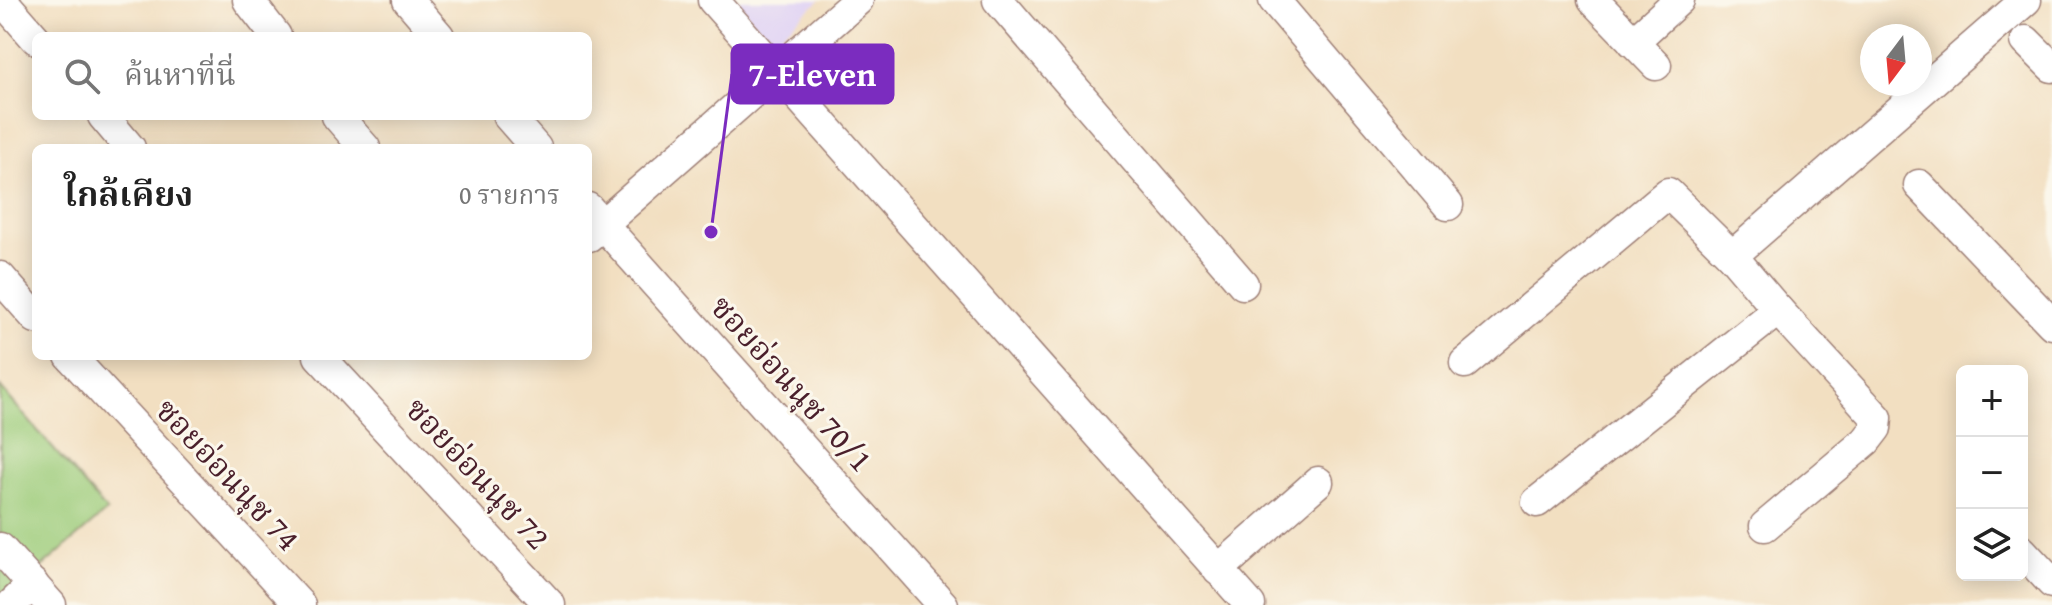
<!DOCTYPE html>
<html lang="th">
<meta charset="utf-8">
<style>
:root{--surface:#fff;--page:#f2f2f2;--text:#222;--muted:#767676;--line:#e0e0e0}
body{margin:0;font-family:"Gentium Book Plus","Noto Serif Thai",serif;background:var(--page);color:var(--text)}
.controls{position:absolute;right:24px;bottom:24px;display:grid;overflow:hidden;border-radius:12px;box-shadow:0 4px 20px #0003}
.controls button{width:72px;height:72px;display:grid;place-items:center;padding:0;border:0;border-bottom:2px solid var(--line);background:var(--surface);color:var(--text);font:40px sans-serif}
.compass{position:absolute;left:1860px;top:24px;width:72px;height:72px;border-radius:50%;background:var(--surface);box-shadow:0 4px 20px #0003;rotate:196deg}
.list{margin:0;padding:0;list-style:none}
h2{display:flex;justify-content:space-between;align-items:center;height:104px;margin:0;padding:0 32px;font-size:34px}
h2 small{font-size:26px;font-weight:400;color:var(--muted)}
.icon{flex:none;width:44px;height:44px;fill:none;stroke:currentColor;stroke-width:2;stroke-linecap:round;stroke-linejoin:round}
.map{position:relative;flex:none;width:2052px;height:605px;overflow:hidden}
.search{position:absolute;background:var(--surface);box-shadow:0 4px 20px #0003;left:32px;top:32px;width:560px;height:88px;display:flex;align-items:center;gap:20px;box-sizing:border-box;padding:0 28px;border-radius:12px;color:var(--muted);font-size:30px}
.panel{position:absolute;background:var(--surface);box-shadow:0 4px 20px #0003;left:32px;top:144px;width:560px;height:216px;border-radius:12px}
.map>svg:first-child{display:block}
.built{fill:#e1d4f4}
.green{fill:#9dcc7a;stroke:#747652;stroke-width:2}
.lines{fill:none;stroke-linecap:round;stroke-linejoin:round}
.minor-casing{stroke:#9e7f76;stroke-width:33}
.minor{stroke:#fff;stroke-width:30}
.labels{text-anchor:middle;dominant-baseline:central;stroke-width:6;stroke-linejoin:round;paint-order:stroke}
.street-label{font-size:32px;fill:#4a1f2b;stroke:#fbf7ec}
.leader{fill:none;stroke:#7b2cbf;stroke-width:3}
.callout-dot{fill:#7b2cbf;stroke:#fbf7ec;stroke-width:3}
.callout{fill:#7b2cbf;stroke:#7b2cbf;stroke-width:3}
.callout-label{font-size:34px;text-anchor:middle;font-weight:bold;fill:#fff}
</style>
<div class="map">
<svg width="2052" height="605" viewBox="0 0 2052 605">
<rect width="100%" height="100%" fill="#fbf7ec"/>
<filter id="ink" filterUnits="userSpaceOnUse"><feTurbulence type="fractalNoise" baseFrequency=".0125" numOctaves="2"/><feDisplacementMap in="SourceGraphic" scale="16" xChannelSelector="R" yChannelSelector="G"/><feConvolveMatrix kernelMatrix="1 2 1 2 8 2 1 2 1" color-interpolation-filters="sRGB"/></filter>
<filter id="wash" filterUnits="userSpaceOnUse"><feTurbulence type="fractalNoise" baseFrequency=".006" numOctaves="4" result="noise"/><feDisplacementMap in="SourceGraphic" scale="32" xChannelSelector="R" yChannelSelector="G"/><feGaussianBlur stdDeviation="1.8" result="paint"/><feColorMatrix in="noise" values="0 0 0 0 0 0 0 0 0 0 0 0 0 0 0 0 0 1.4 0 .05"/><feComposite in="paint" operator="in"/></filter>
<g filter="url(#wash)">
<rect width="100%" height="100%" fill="#f2dfc1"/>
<path class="built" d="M 735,0 L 820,0 L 772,42 Z"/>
<path class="green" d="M 0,387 L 107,511 L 0,603 Z"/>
</g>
<g filter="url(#ink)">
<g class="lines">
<g class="minor-casing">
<g id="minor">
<path d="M 2,0 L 36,39"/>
<path d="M 248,0 L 276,36"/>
<path d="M 408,0 L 439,36"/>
<path d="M 713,0 L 1250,605"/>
<path d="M 998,0 L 1243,284"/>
<path d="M 1274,0 L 1448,205"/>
<path d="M 1593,0 L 1656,65"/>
<path d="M 2026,41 L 2052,67"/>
<path d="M 1633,42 L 1679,0"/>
<path d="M 103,116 L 130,148"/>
<path d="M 337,116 L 365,148"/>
<path d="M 508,116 L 536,148"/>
<path d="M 1919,185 L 2052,324"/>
<path d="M 588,208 L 943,605"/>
<path d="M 589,236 L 858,0"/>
<path d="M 1732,256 L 2026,0"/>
<path d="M 0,277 L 36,318"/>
<path d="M 70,356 L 300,605"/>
<path d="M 319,356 L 550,605"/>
<path d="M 1465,363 L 1668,193 L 1732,256 L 1778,310 L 1537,502"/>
<path d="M 1765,526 L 1866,441 L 1876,428 L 1877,418 L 1778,310"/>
<path d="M 0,548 L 51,605"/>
<path d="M 2022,551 L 2052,583"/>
<path d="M 1218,570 L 1318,482"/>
<path d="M 11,605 L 33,584"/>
</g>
</g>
<use href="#minor" class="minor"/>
</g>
</g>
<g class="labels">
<g class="street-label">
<text transform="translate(792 383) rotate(48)">ซอยอ่อนนุช 70/1</text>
<text transform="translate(478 473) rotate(47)">ซอยอ่อนนุช 72</text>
<text transform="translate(228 474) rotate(47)">ซอยอ่อนนุช 74</text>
</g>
</g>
<path class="leader" d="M711 232L732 74"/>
<circle class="callout-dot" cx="711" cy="232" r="8"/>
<rect class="callout" x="732" y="45" width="161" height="58" rx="8"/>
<g class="callout-label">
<text x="812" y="86">7-Eleven</text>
</g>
</svg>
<div class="controls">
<button>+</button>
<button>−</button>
<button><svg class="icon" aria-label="layers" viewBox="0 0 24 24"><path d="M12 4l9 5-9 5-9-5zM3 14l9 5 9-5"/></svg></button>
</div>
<svg class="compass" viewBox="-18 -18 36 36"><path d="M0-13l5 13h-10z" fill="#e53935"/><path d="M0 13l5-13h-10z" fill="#767676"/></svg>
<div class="search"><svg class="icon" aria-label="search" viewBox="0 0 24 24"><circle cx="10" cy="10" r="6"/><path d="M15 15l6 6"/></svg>ค้นหาที่นี่</div>
<section class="panel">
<h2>ใกล้เคียง<small>0 รายการ</small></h2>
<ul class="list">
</ul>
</section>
</div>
